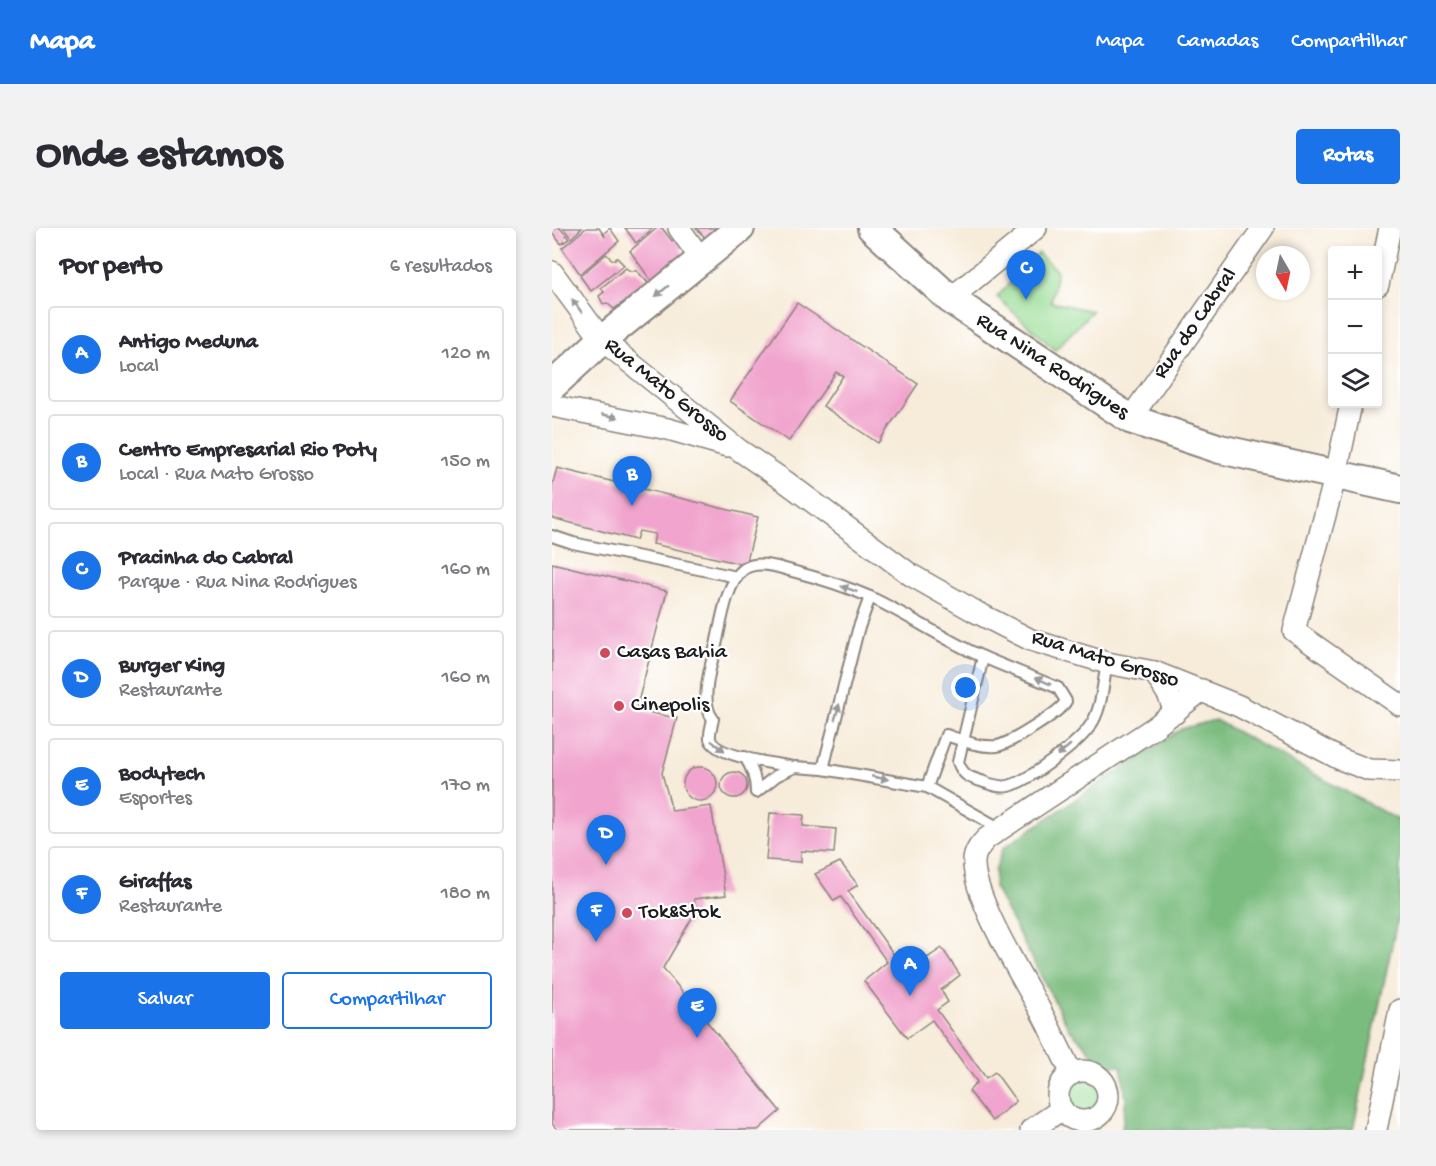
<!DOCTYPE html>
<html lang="pt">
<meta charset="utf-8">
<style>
:root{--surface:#fff;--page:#f2f2f3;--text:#2b2b33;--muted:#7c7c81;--line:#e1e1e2;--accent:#1a73e8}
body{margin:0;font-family:"Gochi Hand",sans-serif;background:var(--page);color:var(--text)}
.controls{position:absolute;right:18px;top:18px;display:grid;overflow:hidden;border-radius:6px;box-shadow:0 3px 9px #0003}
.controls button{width:54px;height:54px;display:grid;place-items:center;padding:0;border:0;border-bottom:2px solid var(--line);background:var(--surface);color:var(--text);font:30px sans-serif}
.compass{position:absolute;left:704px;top:18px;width:54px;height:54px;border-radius:50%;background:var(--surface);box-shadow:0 3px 9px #0003;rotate:171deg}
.you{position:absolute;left:414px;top:460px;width:21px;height:21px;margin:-15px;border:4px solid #fff;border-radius:50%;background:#1a73e8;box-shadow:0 0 0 9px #1a73e833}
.badge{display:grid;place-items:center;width:39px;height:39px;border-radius:50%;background:var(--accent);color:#fff;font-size:20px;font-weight:700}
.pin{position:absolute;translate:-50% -50px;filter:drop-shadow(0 2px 3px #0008)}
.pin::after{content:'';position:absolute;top:32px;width:21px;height:18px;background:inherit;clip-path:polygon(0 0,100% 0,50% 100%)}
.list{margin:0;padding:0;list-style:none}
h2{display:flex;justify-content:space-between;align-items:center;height:78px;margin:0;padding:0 24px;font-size:26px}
h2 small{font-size:20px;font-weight:400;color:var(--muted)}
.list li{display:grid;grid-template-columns:39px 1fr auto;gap:18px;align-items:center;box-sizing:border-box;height:96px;margin:0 12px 12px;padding:0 12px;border:2px solid var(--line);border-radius:6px}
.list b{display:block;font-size:22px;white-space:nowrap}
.list p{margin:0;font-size:20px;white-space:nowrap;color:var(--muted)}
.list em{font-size:20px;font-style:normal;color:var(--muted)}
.actions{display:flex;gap:12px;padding:18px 24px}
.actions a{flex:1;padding:14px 0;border:2px solid var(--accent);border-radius:6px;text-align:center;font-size:21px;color:var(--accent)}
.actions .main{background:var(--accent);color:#fff}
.icon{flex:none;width:33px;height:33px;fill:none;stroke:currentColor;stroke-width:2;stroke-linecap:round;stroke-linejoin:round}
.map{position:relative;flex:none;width:848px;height:902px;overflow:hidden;border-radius:6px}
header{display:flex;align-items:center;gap:36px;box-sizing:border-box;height:84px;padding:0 30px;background:var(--accent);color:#fff}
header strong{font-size:28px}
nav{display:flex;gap:33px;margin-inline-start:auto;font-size:21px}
.intro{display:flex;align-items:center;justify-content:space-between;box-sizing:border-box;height:144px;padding:0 36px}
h1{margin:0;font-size:42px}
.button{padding:15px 27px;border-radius:6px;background:var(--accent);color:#fff;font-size:21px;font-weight:700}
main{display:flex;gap:36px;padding:0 36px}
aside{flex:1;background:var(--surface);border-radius:6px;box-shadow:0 3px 9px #0003}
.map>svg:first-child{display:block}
.green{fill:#99dd95;stroke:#5a7c58;stroke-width:1.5}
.forest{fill:#7abc7e;stroke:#4b6c4d;stroke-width:1.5}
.building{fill:#f1a5ce}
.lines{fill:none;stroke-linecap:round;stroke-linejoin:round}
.lane-casing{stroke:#8a847b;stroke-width:14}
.street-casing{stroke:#8a847b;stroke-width:24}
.secondary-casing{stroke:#8a847b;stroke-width:32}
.lane{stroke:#fff;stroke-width:10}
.street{stroke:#fff;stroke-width:21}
.secondary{stroke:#fff;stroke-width:28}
.oneway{fill:#999}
.poi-dot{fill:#d1495b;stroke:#fff;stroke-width:2}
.labels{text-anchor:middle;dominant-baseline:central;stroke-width:4.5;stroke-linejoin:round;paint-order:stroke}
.street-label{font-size:22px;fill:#1c1c1c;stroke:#fff}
.poi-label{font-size:22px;fill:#1c1c1c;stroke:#fff;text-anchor:start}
</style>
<header>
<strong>Mapa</strong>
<nav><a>Mapa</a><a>Camadas</a><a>Compartilhar</a></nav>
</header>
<div class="intro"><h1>Onde estamos</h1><a class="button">Rotas</a></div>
<main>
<aside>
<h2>Por perto<small>6 resultados</small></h2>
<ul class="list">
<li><span class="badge">A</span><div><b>Antigo Meduna</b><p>Local</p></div><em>120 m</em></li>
<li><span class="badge">B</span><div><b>Centro Empresarial Rio Poty</b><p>Local · Rua Mato Grosso</p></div><em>150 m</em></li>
<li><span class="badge">C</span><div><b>Pracinha do Cabral</b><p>Parque · Rua Nina Rodrigues</p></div><em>160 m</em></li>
<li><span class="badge">D</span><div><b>Burger King</b><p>Restaurante</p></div><em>160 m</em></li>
<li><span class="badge">E</span><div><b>Bodytech</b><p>Esportes</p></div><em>170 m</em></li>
<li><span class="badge">F</span><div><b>Giraffas</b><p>Restaurante</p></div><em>180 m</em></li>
</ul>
<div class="actions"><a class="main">Salvar</a><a>Compartilhar</a></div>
</aside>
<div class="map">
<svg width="848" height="902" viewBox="0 0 848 902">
<rect width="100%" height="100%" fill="#fff"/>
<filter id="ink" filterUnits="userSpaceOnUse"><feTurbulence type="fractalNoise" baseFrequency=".0167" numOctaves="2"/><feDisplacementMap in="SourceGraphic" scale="12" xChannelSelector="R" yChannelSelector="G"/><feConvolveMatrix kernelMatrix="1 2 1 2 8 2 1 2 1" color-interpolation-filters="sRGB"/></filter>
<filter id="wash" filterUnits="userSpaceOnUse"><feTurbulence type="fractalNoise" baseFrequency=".008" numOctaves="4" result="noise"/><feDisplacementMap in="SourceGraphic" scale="24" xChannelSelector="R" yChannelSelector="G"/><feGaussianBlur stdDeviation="1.35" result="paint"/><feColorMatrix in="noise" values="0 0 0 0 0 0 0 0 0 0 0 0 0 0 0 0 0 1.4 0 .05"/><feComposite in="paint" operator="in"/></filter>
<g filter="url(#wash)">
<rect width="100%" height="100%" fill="#f7ecda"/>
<g class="green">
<path d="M 486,25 L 505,43 L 499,74 L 540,83 L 503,122 L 445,69 Z"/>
<circle cx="532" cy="868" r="18"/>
</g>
<path class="forest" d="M 663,492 L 848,593 L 848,679 L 801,902 L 570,902 L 574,870 L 569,838 L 547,837 L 535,819 L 517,801 L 442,659 L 443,643 L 451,620 L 629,501 Z"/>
<g id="blocks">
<g class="building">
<path d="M 3,0 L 8,0 L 17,11 L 9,16 L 0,4 Z"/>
<path d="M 11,0 L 30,0 L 19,10 Z"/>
<path d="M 34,0 L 47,0 L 53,9 L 52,5 L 58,0 L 67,13 L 28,46 L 10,20 Z"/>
<path d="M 73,0 L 101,0 L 84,15 Z"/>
<path d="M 105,0 L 110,0 L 120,13 L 125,9 L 132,17 L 129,21 L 133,28 L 100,54 L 78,23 Z"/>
<path d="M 144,0 L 168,0 L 156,13 Z"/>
<path d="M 54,26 L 61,32 L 65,30 L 72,37 L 39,63 L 28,48 Z"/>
<path d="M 74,40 L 78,43 L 85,43 L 97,56 L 62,81 L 55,75 L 51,76 L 47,68 L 52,64 L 49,60 Z"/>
<path d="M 245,75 L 366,156 L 326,215 L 271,178 L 291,148 L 284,144 L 237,213 L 178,173 Z"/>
<path d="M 5,240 L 206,289 L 194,337 L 101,316 L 103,306 L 87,303 L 84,312 L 0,290 L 0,258 Z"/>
<path d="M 0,335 L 115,363 L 84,482 L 125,490 L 110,545 L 120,583 L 159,578 L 174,667 L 142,671 L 144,683 L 111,740 L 228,883 L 206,902 L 5,902 L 0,896 Z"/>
<circle cx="148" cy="556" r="17"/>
<circle cx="182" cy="557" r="13"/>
<path d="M 218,585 L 252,587 L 251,598 L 284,601 L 282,625 L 249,623 L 249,634 L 214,632 Z"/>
<path d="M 288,634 L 306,657 L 296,663 L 345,731 L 360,722 L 369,734 L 390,720 L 408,747 L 389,762 L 396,774 L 385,782 L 434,850 L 443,844 L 464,873 L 440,893 L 417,863 L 425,854 L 380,792 L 355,810 L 312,753 L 335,734 L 289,669 L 282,673 L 263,646 Z"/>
</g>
</g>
</g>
<g filter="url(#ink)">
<use href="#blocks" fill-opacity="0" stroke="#8a847b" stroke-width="1.5"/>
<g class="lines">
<g class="lane-casing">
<g id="lane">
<path d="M 0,308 L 21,315 L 185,349"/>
<path d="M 431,429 L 406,534 C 411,547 416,549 429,553 C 438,556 447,560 456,558 C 475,554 527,515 538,498 C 550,482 551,454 555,435"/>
<path d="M 193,529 C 201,541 204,551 204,564"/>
<path d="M 243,539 C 226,536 163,529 158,511 C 157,504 160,497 161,491 C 147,474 159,437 164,417 C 169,396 174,354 192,341 C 206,332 226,339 240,343 C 267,350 293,358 318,369 C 352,385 384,406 418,423 C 447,437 477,447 506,460 L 514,473 C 509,484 457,516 445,518 C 429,520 409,512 394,507 L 375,559"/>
<path d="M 271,541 L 306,402 L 318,369"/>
<path d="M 204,564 L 224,548 L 243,539 L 271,541 L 375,559 L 449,601"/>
</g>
</g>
<g class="street-casing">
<g id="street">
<path d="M 127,0 L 149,31"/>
<path d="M 0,44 L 50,112 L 187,222 L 234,254 L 359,347 L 424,384 L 479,412 L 555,435 L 602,444 L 687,478 L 788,531 L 817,542 L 848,543"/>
<path d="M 826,57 L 838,0"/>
<path d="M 398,71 L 484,0"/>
<path d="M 799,176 L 784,246 L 742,403 L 848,477"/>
<path d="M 0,178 L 116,201 L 175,218"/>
<path d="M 578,191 L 711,0"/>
<path d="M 602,444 L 617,468 L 623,485"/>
<circle cx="531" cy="868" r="25"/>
<path d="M 520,846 C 509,824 499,802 487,780 C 469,747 421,669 422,634 C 422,624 428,617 435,610 L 603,499 L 650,462"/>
<path d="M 479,902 L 510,881"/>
<path d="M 824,902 L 848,782"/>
</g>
</g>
<g class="secondary-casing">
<g id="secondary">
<path d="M 320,0 L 398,71 L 578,191 L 668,221 L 848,261"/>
<path d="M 0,158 L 50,112 L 188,0"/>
</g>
</g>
<use href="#lane" class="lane"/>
<use href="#street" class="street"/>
<use href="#secondary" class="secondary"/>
</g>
<defs><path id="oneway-solid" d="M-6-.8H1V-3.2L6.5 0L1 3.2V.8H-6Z" transform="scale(1.5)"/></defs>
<g class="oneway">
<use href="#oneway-solid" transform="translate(110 63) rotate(141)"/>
<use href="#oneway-solid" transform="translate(25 78) rotate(-126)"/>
<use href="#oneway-solid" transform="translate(58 188) rotate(11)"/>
<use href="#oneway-solid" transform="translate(297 361) rotate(-160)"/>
<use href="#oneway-solid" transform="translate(491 453) rotate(-156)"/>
<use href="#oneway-solid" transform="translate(285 484) rotate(-74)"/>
<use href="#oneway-solid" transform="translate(166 518) rotate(37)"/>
<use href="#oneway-solid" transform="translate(512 522) rotate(140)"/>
<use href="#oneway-solid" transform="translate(328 550) rotate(11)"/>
</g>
</g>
<g class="poi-dot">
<circle cx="53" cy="425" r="6"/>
<circle cx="67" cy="478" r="6"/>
<circle cx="75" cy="685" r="6"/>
</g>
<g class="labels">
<g class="street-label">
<text transform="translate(644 96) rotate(-55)">Rua do Cabral</text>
<text transform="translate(500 139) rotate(33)">Rua Nina Rodrigues</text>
<text transform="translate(114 163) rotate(39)">Rua Mato Grosso</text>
<text transform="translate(553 432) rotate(17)">Rua Mato Grosso</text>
</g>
<g class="poi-label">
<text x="65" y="425">Casas Bahia</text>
<text x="79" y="478">Cinepolis</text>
<text x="87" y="685">Tok&amp;Stok</text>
</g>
</g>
</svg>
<div class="controls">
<button>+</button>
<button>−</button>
<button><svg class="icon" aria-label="layers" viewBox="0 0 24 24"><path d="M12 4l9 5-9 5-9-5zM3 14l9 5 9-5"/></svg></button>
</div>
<svg class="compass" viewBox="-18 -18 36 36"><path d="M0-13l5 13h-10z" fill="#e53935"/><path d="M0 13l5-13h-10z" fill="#7c7c81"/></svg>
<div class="you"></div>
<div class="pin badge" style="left:358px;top:768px">A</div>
<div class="pin badge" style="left:80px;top:278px">B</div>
<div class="pin badge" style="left:474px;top:72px">C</div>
<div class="pin badge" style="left:54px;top:637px">D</div>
<div class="pin badge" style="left:145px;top:810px">E</div>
<div class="pin badge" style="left:44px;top:714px">F</div>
</div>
</main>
